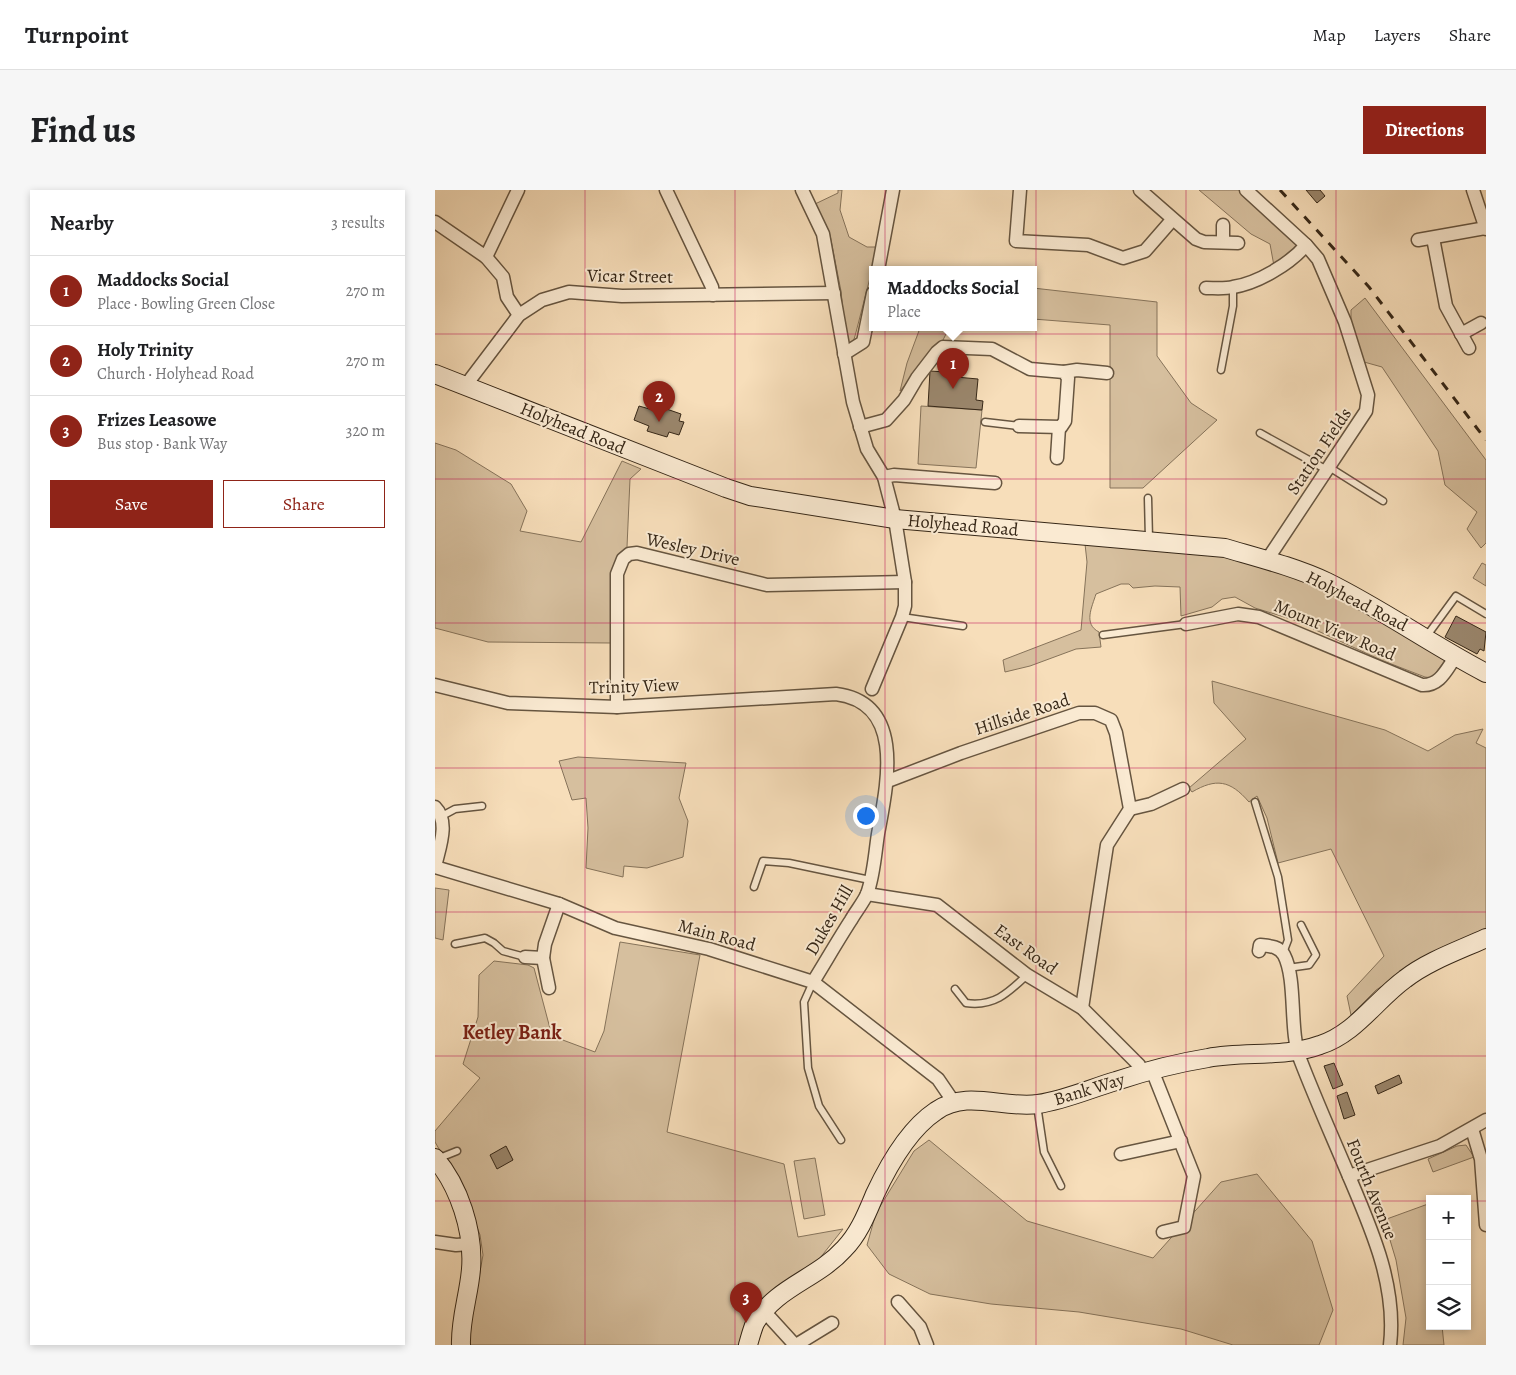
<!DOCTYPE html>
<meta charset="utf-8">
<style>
:root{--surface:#fff;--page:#f6f6f6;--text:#202124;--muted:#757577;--line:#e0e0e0;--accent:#8f2418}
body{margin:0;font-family:Alegreya,serif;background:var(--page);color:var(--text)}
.controls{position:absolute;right:15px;bottom:15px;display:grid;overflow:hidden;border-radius:0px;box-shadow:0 2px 8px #0003}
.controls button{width:45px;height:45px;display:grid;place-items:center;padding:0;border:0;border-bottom:1px solid var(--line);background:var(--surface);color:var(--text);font:25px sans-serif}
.you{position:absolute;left:430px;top:625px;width:18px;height:18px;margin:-12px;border:4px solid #fff;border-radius:50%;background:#1a73e8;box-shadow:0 0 0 8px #1a73e833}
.badge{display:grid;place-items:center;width:32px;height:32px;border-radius:50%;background:var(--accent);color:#fff;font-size:16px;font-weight:700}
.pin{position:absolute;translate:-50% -41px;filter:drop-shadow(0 1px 2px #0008)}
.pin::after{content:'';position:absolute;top:26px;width:18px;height:15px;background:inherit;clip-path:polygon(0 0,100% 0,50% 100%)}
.popup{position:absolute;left:434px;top:76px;width:168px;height:65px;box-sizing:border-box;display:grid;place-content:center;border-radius:0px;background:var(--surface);filter:drop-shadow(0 1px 4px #0005);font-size:16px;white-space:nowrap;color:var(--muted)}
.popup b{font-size:19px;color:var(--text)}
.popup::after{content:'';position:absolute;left:50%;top:100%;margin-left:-10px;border:10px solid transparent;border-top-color:var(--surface)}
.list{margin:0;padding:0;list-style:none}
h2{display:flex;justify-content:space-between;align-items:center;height:65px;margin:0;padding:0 20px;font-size:21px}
h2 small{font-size:16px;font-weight:400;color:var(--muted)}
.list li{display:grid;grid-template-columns:32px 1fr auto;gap:15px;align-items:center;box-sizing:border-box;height:70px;padding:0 20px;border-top:1px solid var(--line)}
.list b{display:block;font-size:19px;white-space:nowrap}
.list p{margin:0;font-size:16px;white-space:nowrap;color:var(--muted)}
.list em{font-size:16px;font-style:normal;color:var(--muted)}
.actions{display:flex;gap:10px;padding:15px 20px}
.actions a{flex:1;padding:11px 0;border:1px solid var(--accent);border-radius:0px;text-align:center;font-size:18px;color:var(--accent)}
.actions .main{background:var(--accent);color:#fff}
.icon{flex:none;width:28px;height:28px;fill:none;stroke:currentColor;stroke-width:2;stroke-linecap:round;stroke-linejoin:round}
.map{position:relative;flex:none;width:1051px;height:1155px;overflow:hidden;border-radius:0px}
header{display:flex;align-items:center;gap:30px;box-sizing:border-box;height:70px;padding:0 25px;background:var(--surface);border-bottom:1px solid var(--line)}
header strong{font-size:24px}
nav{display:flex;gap:28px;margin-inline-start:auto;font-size:18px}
.intro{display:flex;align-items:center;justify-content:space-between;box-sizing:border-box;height:120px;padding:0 30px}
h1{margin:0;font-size:35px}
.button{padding:12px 22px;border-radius:0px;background:var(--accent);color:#fff;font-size:18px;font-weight:700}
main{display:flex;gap:30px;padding:0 30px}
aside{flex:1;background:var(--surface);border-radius:0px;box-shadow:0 2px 8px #0003}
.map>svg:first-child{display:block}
.green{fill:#d6bf9e;stroke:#86735a}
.building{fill:#9a866c;stroke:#362717}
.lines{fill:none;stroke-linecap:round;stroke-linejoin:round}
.lane-casing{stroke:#665540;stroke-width:9}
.street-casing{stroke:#665540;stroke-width:15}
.secondary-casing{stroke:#362717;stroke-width:20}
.lane{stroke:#faead2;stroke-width:6}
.street{stroke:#faead2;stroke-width:12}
.secondary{stroke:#faead2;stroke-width:18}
.rail{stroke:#362717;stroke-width:3;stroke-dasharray:9 9;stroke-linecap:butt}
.grid{fill:none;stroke:#c2185b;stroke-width:1;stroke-opacity:0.55}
.labels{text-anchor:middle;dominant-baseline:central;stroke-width:4;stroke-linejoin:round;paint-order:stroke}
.street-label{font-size:18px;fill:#362717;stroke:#faead2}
.quarter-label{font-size:20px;font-weight:bold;fill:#7a1f14;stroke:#faead2}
</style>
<header>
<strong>Turnpoint</strong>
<nav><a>Map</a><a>Layers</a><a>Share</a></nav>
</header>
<div class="intro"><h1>Find us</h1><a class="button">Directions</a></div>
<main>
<aside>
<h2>Nearby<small>3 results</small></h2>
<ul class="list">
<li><span class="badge">1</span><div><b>Maddocks Social</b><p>Place · Bowling Green Close</p></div><em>270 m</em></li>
<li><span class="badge">2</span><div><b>Holy Trinity</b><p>Church · Holyhead Road</p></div><em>270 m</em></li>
<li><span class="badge">3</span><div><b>Frizes Leasowe</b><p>Bus stop · Bank Way</p></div><em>320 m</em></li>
</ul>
<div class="actions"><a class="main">Save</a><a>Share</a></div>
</aside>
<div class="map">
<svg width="1051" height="1155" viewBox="0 0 1051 1155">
<rect width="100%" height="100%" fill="#f7deba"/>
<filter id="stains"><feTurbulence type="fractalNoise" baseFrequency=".004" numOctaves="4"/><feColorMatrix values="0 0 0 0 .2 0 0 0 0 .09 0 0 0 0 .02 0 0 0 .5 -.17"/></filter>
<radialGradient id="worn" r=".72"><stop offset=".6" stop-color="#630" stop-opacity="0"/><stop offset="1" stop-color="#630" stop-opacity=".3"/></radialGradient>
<g class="green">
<path d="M 403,0 L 407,0 L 405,20 L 414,47 L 432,57 L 443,57 L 420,146 L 418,152 L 413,154 L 411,152 L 406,101 L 395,45 L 380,14 L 403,3 Z"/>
<path d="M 764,0 L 805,0 L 865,54 L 839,76 L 835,54 L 816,44 Z"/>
<path d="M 598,98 L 722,112 L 722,166 L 756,213 L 782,230 L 708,298 L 675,298 L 675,135 L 598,129 Z"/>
<path d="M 930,108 L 1051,270 L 1051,353 L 1046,358 L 1032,339 L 1042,322 L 1010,295 L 1003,261 L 947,177 L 929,172 L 916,138 L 916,120 Z"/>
<path d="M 485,138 L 514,138 L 507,152 L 465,201 L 472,173 Z"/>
<path d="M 486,216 L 547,220 L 541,278 L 483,274 Z"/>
<path d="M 0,253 L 21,260 L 76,294 L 92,321 L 85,341 L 146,352 L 187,271 L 206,279 L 195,289 L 192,357 L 177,381 L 176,453 L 53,452 L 0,438 Z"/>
<path d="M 650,354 L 809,368 L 857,385 L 917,413 L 1010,470 L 997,488 L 990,487 L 946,470 L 859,430 L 820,418 L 800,407 L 787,409 L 777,417 L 746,426 L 745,397 L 720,396 L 698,398 L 694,394 L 686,394 L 661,404 C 657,417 648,434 664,442 L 666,457 L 641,459 L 595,476 L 570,482 L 568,470 L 646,440 L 652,372 Z"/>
<path d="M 1047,373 L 1051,375 L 1051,396 L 1038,388 Z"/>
<path d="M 777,491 L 950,540 L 993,561 L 1020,545 L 1048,539 L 1041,553 L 1051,558 L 1051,739 L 1002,761 L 941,800 L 916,825 L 912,806 L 949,766 L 896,659 L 843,673 L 832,628 L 822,606 L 814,612 C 795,590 781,588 757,602 L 754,598 L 811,549 L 779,513 Z"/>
<path d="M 143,567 L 251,573 L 244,608 L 253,631 L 248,667 L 212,678 L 189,676 L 188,687 L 151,678 L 153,638 L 151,608 L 137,610 L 124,571 Z"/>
<path d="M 0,698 L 14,700 L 8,750 L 0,748 Z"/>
<path d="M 185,752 L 265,765 L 232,942 L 349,974 L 363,1047 L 408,1039 L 385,1068 L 322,1115 L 308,1155 L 32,1155 L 48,1065 L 45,1045 L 29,1002 L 0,952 L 0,941 L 45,888 L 28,874 L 43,827 L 44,785 L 59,771 L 93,775 L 99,778 L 117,846 L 160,862 L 169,841 Z"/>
<path d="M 494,950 L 592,1031 L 718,1068 L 786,992 L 822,984 L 877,1051 L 898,1120 L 884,1155 L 798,1155 L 746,1139 L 644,1122 L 556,1114 L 495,1104 L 454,1084 L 432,1055 L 441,1023 L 479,961 Z"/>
<path d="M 1031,955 L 1039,967 L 998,982 L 993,969 L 1022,956 Z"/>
<path d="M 380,968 L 390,1025 L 369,1029 L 359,971 Z"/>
<path d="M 993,1014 L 995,1136 L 1007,1136 L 1009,1155 L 968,1155 L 971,1128 L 961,1070 L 949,1030 Z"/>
</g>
<g class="building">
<path d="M 871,0 L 885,0 L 890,6 L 882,13 Z"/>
<path d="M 495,181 L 510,182 L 510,186 L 543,189 L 541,210 L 548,211 L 547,220 L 493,216 Z"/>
<path d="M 220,215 L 246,224 L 244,231 L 249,232 L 244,245 L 234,242 L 232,247 L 212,241 L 214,236 L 199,230 L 204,216 L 218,220 Z"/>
<path d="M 1021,426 L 1051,442 L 1049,461 L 1045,459 L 1042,464 L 1010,447 Z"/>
<path d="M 899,873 L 908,895 L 898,899 L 889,876 Z"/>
<path d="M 964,885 L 967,893 L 943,904 L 940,896 Z"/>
<path d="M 912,902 L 920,925 L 909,929 L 902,906 Z"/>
<path d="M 71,956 L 78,970 L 62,979 L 55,965 Z"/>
</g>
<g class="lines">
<g class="lane-casing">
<g id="lane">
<path d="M 786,180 L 798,116 L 798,98"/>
<path d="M 550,232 L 584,236"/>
<path d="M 825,243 L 892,280"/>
<path d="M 894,277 L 948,311"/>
<path d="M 713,308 L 714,349"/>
<path d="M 467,427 L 528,436"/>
<path d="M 668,445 L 751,434"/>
<path d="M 991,447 L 1021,406 L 1051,424"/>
<path d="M 820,612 L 843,687 L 853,750 L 848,763"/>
<path d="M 7,626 L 20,619 L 47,616"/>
<path d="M 319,697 L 328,671 L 354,673 L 435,690"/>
<path d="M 20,754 L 50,748 L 59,753 L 68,761 L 90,767"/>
<path d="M 853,778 L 874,775 L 881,765 L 866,735"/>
<path d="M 378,792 L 369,812 L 373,878 L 384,916 L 406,950"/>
<path d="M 520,799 L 531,813 C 559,817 573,803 592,785"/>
<path d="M 602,915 L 609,962 L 626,996"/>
<path d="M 2,969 L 22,961"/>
</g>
</g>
<g class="street-casing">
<g id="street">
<path d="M 231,0 L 277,97 L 278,105"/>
<path d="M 367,0 L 388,44 L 418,212 L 432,259 L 449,287 L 460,329 L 470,392 L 470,416 L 467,427 L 437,499"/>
<path d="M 585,0 L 581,51 L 653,55 L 688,68 L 710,61 L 737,30"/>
<path d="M 705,0 L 761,49 L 769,52 L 803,53"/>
<path d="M 811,0 L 871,55 L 883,69 L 910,132 L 933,205 L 931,221 L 832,370"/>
<path d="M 1038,0 L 1051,39"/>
<path d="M 0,32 L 51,67 L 83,0"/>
<path d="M 998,48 L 1011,116 L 1034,158"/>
<path d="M 983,50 L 1051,38"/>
<path d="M 788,52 L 788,35"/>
<path d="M 51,67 L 68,87 L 72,107 L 84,125"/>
<path d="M 443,80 L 458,0"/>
<path d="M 771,98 C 780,98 790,99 798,97 C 823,93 855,74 871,55"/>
<path d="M 1026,144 L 1046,133"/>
<path d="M 409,164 L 428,152 L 438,103"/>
<path d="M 629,182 L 642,180 L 672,183"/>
<path d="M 31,195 L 84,125 L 107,110 L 134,102 L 187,106 L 399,103"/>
<path d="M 425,237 L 451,230 L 469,210 L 482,188 L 502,162 L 508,157 L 557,159 L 595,179 L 629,182 L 633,188 L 630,231 L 626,237 L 584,236"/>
<path d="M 622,268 L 624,237"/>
<path d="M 449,287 L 459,285 L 560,293"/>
<path d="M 751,434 L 803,424 L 824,427 L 987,495 C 1005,496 1011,480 1021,466"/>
<path d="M 0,495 L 73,513 L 182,517 L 401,504 C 471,513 452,595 443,644 C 440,663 439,685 432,704 C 428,713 421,721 416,730 C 403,750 391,771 378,792"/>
<path d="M 182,517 L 182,384 L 188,369 L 194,364 L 202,363 L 332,395 L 470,392"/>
<path d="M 453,591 L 526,563 L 644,523 L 660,523 L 676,530 L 681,543 L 695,619 L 672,655 L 647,818"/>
<path d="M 0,617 C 15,632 4,658 0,677"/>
<path d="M 695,619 L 716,614 L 748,599"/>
<path d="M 0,677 L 124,714 L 180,738 L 274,759 L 378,792 L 503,889 L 518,911"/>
<path d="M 432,704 L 502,715 L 592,785 L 647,818 L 704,875 L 706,883"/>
<path d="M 824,761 L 825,755 C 834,756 844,756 849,765 C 862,790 854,841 865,869 C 880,908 897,946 913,984 C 936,1038 962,1095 955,1155"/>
<path d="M 90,767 L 108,768"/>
<path d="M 114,798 L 108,768 L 110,754 L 124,714"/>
<path d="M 717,880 L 759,986 L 749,1037 L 728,1042"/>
<path d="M 1037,939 L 1046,969 L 1051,1035"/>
<path d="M 686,964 L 746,951"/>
<path d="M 914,986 L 1005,956 L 1051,930"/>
<path d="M 0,1052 L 21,1055 L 35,1054"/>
<path d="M 463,1112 L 485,1137 L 492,1155"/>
<path d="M 329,1121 L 360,1155"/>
<path d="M 361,1155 L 397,1133"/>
</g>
</g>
<g class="secondary-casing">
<g id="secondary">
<path d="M 0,184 L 291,298 L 315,306 L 460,329 L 790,358 C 824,368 860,377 892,392 C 947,419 997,455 1051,483"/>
<path d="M 0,968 C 24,996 39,1041 36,1079 C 34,1105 25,1129 26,1155"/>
<path d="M 313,1155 C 315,1148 317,1140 320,1133 C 341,1097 382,1089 409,1059 C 424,1044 432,1023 440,1004 C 454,974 474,939 501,921 C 532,899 568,919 603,914 C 630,910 654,899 681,891 C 711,881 742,873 773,868 C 810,861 849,868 885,855 C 920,844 941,810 970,789 C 993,771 1025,760 1051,748"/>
</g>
</g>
<use href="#lane" class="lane"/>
<use href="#street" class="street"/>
<use href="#secondary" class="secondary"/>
<path class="rail" d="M 845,0 L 934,97 L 1051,250"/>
</g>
<path class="grid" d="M 150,0 L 150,1155M 300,0 L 300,1155M 450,0 L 450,1155M 601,0 L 601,1155M 751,0 L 751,1155M 901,0 L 901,1155M 0,144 L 1051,144M 0,289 L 1051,289M 0,433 L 1051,433M 0,578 L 1051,578M 0,722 L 1051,722M 0,866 L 1051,866M 0,1011 L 995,1011M 1032,1011 L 1051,1011"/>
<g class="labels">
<g class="street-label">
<text transform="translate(195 86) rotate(1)">Vicar Street</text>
<text transform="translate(138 238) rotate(22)">Holyhead Road</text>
<text transform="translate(884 261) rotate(-56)">Station Fields</text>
<text transform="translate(528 335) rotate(5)">Holyhead Road</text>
<text transform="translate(258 359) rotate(13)">Wesley Drive</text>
<text transform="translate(922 411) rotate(27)">Holyhead Road</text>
<text transform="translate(900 440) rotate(23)">Mount View Road</text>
<text transform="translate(199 496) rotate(-2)">Trinity View</text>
<text transform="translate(587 524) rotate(-18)">Hillside Road</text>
<text transform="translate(394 730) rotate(-60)">Dukes Hill</text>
<text transform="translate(282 745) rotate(15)">Main Road</text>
<text transform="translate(591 759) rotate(36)">East Road</text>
<text transform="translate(654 899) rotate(-17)">Bank Way</text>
<text transform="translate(937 999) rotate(68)">Fourth Avenue</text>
</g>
<g class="quarter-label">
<text x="77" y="842">Ketley Bank</text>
</g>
</g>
<rect width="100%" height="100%" filter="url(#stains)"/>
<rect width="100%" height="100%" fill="url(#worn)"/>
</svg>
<div class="controls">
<button>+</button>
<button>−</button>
<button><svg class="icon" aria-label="layers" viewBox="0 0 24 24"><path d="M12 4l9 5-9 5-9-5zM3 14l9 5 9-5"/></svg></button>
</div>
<div class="you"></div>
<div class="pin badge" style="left:518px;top:199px">1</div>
<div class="popup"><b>Maddocks Social</b>Place</div>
<div class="pin badge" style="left:224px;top:232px">2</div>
<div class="pin badge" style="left:311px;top:1133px">3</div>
</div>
</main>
